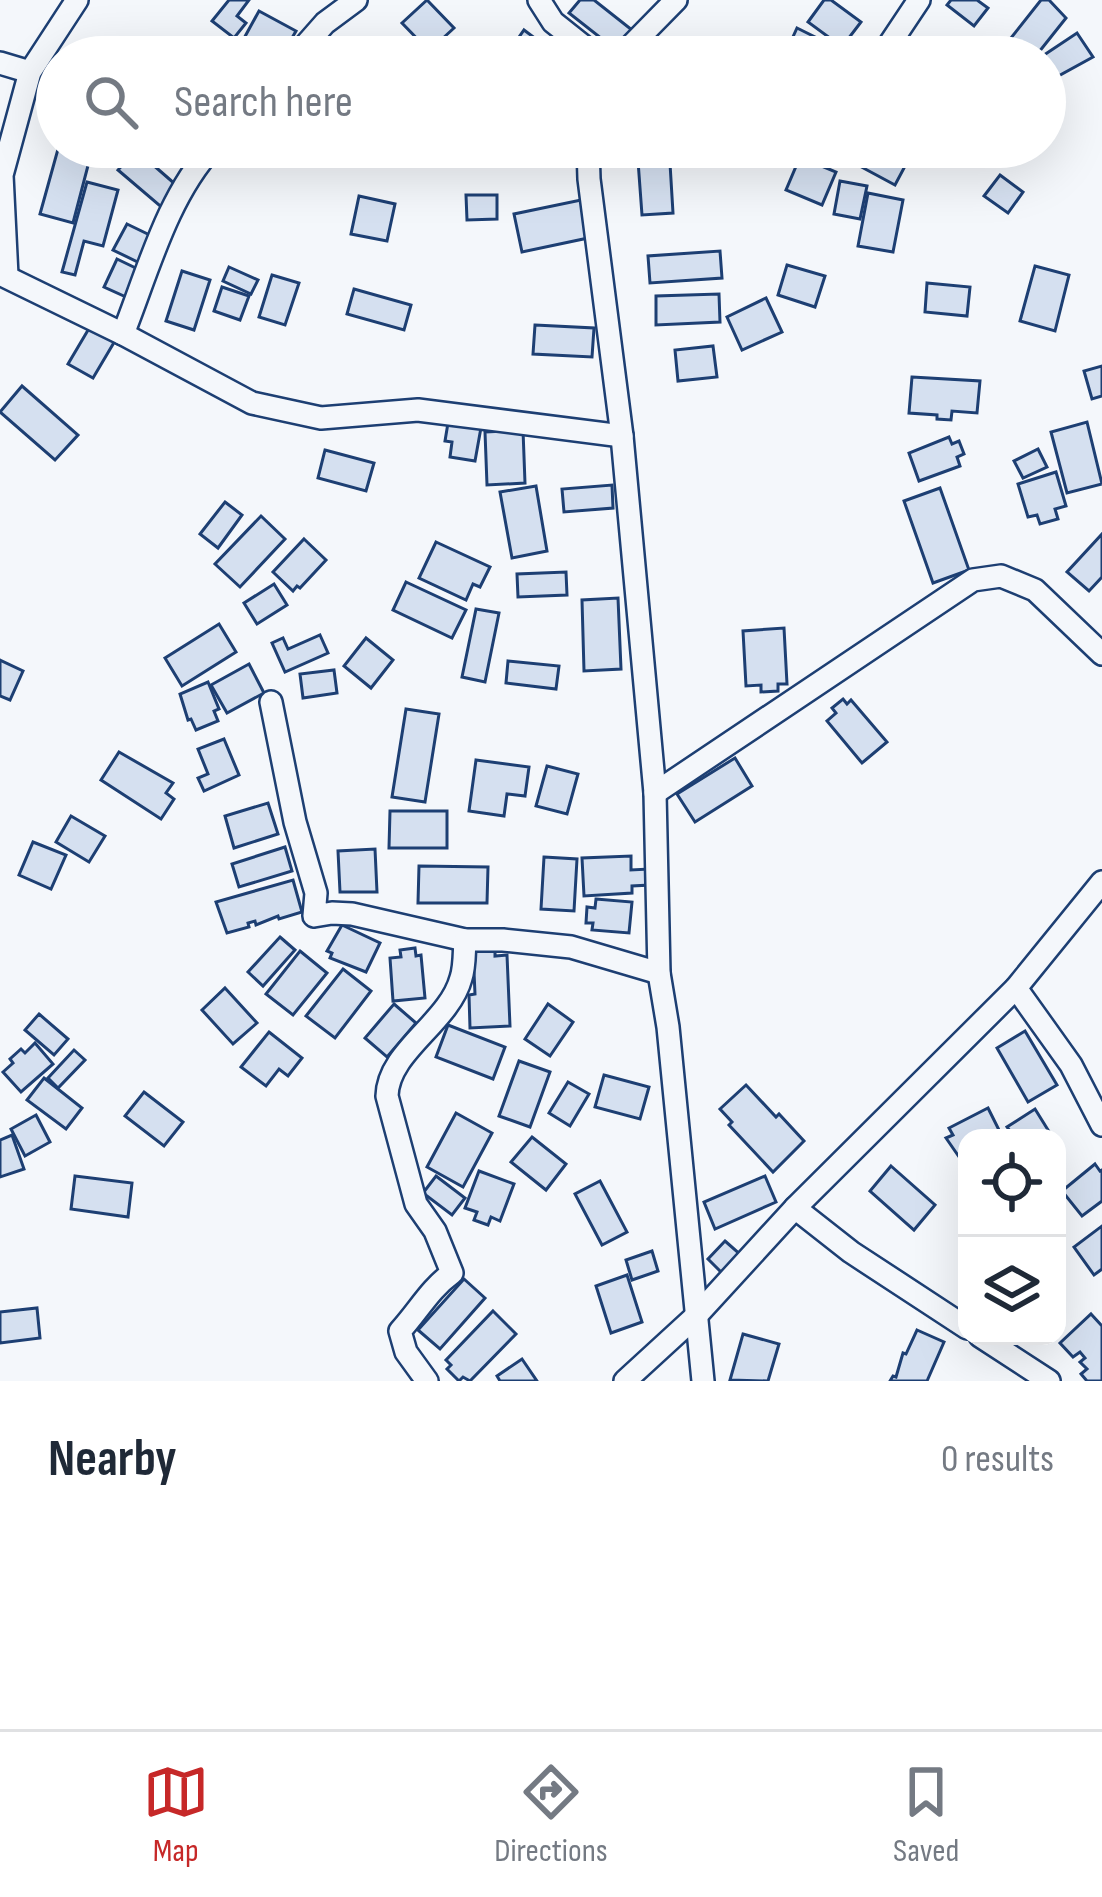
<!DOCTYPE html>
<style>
:root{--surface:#fff;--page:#f6f6f7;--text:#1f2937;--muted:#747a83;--line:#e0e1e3;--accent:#c62828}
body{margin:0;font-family:"Sofia Sans Condensed",sans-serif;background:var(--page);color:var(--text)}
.controls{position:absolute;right:36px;bottom:36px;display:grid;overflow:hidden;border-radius:24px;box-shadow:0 12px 48px #0002}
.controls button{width:108px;height:108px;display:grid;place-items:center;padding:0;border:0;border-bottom:3px solid var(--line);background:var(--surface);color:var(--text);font:60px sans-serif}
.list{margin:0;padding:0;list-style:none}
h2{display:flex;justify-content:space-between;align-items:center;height:156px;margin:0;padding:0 48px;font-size:51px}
h2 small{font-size:39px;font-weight:400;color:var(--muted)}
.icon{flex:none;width:66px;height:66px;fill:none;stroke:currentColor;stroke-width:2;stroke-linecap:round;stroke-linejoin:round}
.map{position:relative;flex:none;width:1102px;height:1381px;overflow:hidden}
.search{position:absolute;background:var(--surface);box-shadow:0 12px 48px #0002;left:36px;right:36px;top:36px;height:132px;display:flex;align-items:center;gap:30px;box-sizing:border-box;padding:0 42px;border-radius:66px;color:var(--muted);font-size:45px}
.sheet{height:348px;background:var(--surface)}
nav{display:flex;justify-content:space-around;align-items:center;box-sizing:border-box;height:168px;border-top:3px solid var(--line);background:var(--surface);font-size:33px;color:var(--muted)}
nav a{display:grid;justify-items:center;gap:6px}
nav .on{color:var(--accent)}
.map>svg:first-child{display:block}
.building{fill:#d5e0f0;stroke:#1d3f73;stroke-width:3}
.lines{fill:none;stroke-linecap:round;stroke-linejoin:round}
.minor-casing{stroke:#1d3f73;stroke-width:26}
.minor{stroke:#f4f7fb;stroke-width:21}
</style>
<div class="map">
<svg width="1102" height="1381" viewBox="0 0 1102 1381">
<rect width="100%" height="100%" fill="#f4f7fb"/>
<g class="building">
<path d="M 229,0 L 249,0 L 237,16 L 246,23 L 234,38 L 212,21 Z"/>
<path d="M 427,0 L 454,28 L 429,51 L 402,23 Z"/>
<path d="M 580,0 L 594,0 L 632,30 L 616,50 L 569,13 Z"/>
<path d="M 824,0 L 831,0 L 861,22 L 842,47 L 808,22 Z"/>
<path d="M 951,0 L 977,0 L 988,8 L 974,26 L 947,5 Z"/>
<path d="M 1041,0 L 1049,0 L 1066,18 L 1035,57 L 1027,57 L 1007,43 Z"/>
<path d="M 259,11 L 296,31 L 281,57 L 269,57 L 242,42 Z"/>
<path d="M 797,28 L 831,45 L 825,57 L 800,57 L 787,50 Z"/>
<path d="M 524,30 L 548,48 L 542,57 L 505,57 Z"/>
<path d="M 1077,33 L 1093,57 L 1051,80 L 1045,72 L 1045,57 L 1041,57 Z"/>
<path d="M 637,147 L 669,147 L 673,213 L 642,215 Z"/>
<path d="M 846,147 L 900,147 L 912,153 L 895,185 L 841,156 Z"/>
<path d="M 58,149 L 90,158 L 73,223 L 40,214 Z"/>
<path d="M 136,150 L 183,191 L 166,211 L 118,170 Z"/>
<path d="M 800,157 L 836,172 L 822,205 L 786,190 Z"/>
<path d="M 1000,175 L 1023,192 L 1008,213 L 984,196 Z"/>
<path d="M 840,181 L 867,186 L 860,219 L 834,214 Z"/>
<path d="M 87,182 L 118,190 L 103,246 L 84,241 L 75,275 L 62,272 Z"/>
<path d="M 868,193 L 903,200 L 893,252 L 858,246 Z"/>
<path d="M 466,195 L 497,195 L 497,219 L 467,220 Z"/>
<path d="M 359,196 L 395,204 L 387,241 L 351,234 Z"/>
<path d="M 581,200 L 588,238 L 522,252 L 514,214 Z"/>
<path d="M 127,224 L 164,242 L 150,268 L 113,250 Z"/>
<path d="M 720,251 L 722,278 L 650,283 L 648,256 Z"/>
<path d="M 117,259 L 148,274 L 135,301 L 104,287 Z"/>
<path d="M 787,265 L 825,276 L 815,307 L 778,295 Z"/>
<path d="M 1035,266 L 1069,275 L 1055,331 L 1020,321 Z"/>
<path d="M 229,267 L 258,280 L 251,294 L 223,281 Z"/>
<path d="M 182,271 L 210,280 L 194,330 L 166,321 Z"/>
<path d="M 272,275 L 299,283 L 285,325 L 259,317 Z"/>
<path d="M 927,283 L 970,287 L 967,316 L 925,312 Z"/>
<path d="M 222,287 L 249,296 L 240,320 L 214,311 Z"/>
<path d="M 354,289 L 411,305 L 404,330 L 347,314 Z"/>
<path d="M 719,294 L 720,322 L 656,325 L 656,296 Z"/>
<path d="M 766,298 L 782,332 L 742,350 L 727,317 Z"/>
<path d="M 94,320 L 119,334 L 93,378 L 68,364 Z"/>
<path d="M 535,325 L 594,328 L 592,357 L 533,354 Z"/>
<path d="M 713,346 L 717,377 L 678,381 L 675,350 Z"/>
<path d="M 1102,366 L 1102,396 L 1092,399 L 1084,371 Z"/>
<path d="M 912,377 L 980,381 L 977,413 L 952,411 L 951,420 L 937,419 L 937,415 L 909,413 Z"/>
<path d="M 22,386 L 78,435 L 55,460 L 0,412 Z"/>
<path d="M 449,417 L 482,422 L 475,461 L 450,457 L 452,442 L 445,441 Z"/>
<path d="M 1087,422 L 1102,484 L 1067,493 L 1051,432 Z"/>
<path d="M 523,430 L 525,483 L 487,485 L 485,432 Z"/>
<path d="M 949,437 L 952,444 L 959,441 L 964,454 L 957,457 L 960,466 L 919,481 L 909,453 Z"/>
<path d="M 1038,449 L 1047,467 L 1023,478 L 1014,461 Z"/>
<path d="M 325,450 L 374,463 L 366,491 L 318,478 Z"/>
<path d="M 1056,472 L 1066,506 L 1055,509 L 1058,519 L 1040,524 L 1037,515 L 1028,517 L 1018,484 Z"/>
<path d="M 612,485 L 613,508 L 564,512 L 562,489 Z"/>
<path d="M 536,486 L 547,551 L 512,558 L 500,492 Z"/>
<path d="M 940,488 L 969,570 L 933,583 L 904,501 Z"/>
<path d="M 225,502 L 242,515 L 218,548 L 200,534 Z"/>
<path d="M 261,516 L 285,539 L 240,587 L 215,564 Z"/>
<path d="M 1102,534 L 1102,577 L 1089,591 L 1067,572 Z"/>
<path d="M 304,539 L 326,560 L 300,588 L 297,586 L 293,591 L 273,572 Z"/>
<path d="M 436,542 L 490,567 L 480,587 L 473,584 L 466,600 L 419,578 Z"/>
<path d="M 566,572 L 567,595 L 518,597 L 517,574 Z"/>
<path d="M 406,582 L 466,610 L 452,638 L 393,610 Z"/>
<path d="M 274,584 L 287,605 L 257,624 L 244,603 Z"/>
<path d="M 618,598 L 621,669 L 584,671 L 582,600 Z"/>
<path d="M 476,609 L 499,613 L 485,682 L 462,677 Z"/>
<path d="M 219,624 L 236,652 L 182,686 L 165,658 Z"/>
<path d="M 784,628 L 787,684 L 778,684 L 778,691 L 761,692 L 761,685 L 746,686 L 743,631 Z"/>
<path d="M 320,635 L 328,653 L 285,672 L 272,643 L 283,638 L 288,649 Z"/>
<path d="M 366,638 L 393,660 L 371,688 L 344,666 Z"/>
<path d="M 0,660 L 23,671 L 10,700 L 0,696 Z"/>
<path d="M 508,661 L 559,666 L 556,689 L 506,683 Z"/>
<path d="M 249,664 L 264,693 L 227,713 L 211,685 Z"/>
<path d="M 334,670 L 337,693 L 303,698 L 300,674 Z"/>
<path d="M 208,682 L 219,709 L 214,711 L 218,721 L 196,730 L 191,719 L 188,720 L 180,694 Z"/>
<path d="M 843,699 L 847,704 L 851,700 L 887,742 L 862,763 L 827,721 L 836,713 L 832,708 Z"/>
<path d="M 406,709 L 439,714 L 425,802 L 392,797 Z"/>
<path d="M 224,739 L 239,775 L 204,791 L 198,778 L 208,774 L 198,749 Z"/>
<path d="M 119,752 L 173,783 L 166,793 L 174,799 L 161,819 L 101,780 Z"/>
<path d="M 735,758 L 752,786 L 695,822 L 677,794 Z"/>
<path d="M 476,760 L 529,767 L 525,796 L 507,794 L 504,816 L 469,811 Z"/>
<path d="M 547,766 L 578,774 L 567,814 L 536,806 Z"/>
<path d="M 268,803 L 278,834 L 234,848 L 225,816 Z"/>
<path d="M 390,811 L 447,811 L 447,848 L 389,848 Z"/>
<path d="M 71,816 L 105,836 L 89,862 L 56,842 Z"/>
<path d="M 33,842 L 66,855 L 51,889 L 19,875 Z"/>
<path d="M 285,847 L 292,871 L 239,887 L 232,864 Z"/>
<path d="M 375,849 L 377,892 L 340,892 L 338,851 Z"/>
<path d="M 631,856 L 631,870 L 649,869 L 650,885 L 632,886 L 632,893 L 584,896 L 582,858 Z"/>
<path d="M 544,857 L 577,859 L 574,911 L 541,909 Z"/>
<path d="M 419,866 L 488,867 L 487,903 L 418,903 Z"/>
<path d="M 293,880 L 302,912 L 279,919 L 278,916 L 256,925 L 255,921 L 248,923 L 249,927 L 227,933 L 216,902 Z"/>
<path d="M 596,899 L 632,902 L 629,933 L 592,930 L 593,923 L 586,923 L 587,907 L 595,908 Z"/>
<path d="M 342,925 L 380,943 L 366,972 L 330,958 L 332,953 L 327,951 Z"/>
<path d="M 280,937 L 295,950 L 263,986 L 248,972 Z"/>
<path d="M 415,948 L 416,956 L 421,955 L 425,998 L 393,1001 L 390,958 L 401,957 L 400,950 Z"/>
<path d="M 495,948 L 495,956 L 507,955 L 510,1026 L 470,1028 L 469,995 L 475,994 L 473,949 Z"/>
<path d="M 300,951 L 327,973 L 293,1015 L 266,994 Z"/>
<path d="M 343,969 L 371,991 L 335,1038 L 306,1016 Z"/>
<path d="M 225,988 L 257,1023 L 233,1044 L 202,1010 Z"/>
<path d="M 394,1004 L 416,1023 L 387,1057 L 365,1038 Z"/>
<path d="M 548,1004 L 573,1022 L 550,1056 L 525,1039 Z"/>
<path d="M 39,1014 L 68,1039 L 54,1055 L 25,1030 Z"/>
<path d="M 448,1025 L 505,1047 L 493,1079 L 436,1057 Z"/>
<path d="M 1025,1031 L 1057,1085 L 1028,1102 L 997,1048 Z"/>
<path d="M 269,1032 L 302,1058 L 288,1076 L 279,1069 L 266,1086 L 241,1067 Z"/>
<path d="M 35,1043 L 53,1064 L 21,1092 L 3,1072 L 13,1063 L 10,1059 L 21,1049 L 25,1053 Z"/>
<path d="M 74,1050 L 85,1060 L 58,1088 L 48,1078 Z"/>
<path d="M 519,1061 L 550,1072 L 530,1127 L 499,1116 Z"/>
<path d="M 604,1075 L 649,1087 L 640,1119 L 595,1107 Z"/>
<path d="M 44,1078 L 82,1108 L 66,1129 L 27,1100 Z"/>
<path d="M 568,1082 L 589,1094 L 570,1126 L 549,1113 Z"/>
<path d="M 746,1085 L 776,1117 L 779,1114 L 804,1141 L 773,1172 L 729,1125 L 732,1122 L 720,1109 Z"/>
<path d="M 144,1092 L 183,1122 L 164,1146 L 125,1116 Z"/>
<path d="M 988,1108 L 1003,1138 L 967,1138 L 967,1162 L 964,1164 L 946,1138 L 953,1135 L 949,1128 Z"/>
<path d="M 1035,1109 L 1053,1138 L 1015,1138 L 1007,1127 Z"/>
<path d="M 456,1113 L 492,1133 L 463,1187 L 427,1167 Z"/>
<path d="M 36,1115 L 50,1142 L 25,1156 L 11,1129 Z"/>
<path d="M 12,1135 L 24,1169 L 0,1177 L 0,1140 Z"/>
<path d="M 532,1137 L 566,1164 L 546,1190 L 511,1162 Z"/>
<path d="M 1095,1164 L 1100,1171 L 1102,1170 L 1102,1201 L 1082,1216 L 1062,1191 Z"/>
<path d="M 891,1166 L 935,1205 L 914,1230 L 870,1191 Z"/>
<path d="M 479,1171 L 514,1184 L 500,1221 L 491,1217 L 488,1225 L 474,1220 L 477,1212 L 465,1208 Z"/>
<path d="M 75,1176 L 132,1183 L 128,1217 L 71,1209 Z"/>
<path d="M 436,1176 L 465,1198 L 452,1215 L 423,1193 Z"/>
<path d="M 765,1176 L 776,1202 L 715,1229 L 704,1202 Z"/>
<path d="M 600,1181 L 627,1232 L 602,1245 L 575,1194 Z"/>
<path d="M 1102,1226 L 1102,1269 L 1094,1275 L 1074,1247 Z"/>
<path d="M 725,1241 L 741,1255 L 723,1274 L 708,1259 Z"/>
<path d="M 652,1251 L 658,1271 L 632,1280 L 626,1260 Z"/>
<path d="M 627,1275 L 642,1322 L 611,1333 L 596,1286 Z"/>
<path d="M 464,1279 L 485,1298 L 440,1349 L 418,1330 Z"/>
<path d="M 37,1308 L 40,1338 L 0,1343 L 0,1312 Z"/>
<path d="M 493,1311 L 516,1334 L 470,1381 L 463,1377 L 459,1381 L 447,1369 L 451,1365 L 446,1360 Z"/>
<path d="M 1091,1314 L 1102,1326 L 1102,1381 L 1087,1381 L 1081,1374 L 1087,1369 L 1080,1362 L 1085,1358 L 1080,1352 L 1073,1357 L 1060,1343 Z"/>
<path d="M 917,1330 L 944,1342 L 927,1381 L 890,1381 L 893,1376 L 896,1377 L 903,1353 L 906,1354 Z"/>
<path d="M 743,1334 L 779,1344 L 768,1381 L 730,1380 Z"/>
<path d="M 522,1359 L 537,1381 L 500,1381 L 497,1376 Z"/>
</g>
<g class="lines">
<g class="minor-casing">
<g id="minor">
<path d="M 539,0 L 553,22 L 597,57"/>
<path d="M 887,48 L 919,0"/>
<path d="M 295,57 L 325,23 L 356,0"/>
<path d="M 620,57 L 676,0"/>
<path d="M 0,63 L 30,72"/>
<path d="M 588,147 L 589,179 L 622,436 L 655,793 L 659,973 L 668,1027 L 703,1381"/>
<path d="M 0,274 L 123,334 L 252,403 L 321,418 L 418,410 L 622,436"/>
<path d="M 7,276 L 2,175 L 30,72 L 77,0"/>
<path d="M 123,334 C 148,271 167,197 213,147"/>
<path d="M 271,702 L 295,822 L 316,893 L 314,916 L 332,913 L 352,914 L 465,940 L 503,940 L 571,947 L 659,973"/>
<path d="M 655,793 L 973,580 L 1001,576 L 1035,590 L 1102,654"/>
<path d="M 1016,988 L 1071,1065 L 1102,1125"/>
<path d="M 795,1208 L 851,1252 L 967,1328"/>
<path d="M 980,1336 L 1049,1381"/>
<path d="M 427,1381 L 406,1352 L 400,1331 C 419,1310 430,1289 452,1273 L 435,1231 L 416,1204 L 387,1096 C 388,1051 449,1023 461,978 C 465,966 464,952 465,940"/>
<path d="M 625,1381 L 697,1315 L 795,1208 L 1016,988 L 1102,882"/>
</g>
</g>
<use href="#minor" class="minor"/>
</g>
</svg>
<div class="controls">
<button><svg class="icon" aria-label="locate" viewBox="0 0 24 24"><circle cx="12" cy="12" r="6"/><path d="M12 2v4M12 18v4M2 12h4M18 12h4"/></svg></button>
<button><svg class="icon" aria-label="layers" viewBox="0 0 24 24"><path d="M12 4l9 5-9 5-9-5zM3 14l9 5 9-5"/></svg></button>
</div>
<div class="search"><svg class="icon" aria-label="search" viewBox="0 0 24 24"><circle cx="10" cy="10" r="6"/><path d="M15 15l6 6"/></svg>Search here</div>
</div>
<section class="sheet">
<h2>Nearby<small>0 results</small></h2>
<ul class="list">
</ul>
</section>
<nav>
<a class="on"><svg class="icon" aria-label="map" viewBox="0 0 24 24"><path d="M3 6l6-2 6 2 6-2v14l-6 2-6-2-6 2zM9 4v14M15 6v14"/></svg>Map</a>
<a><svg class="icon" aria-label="directions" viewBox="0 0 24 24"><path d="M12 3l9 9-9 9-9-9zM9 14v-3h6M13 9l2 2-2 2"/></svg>Directions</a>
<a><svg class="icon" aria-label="saved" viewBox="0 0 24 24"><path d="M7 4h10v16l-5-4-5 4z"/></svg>Saved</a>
</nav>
